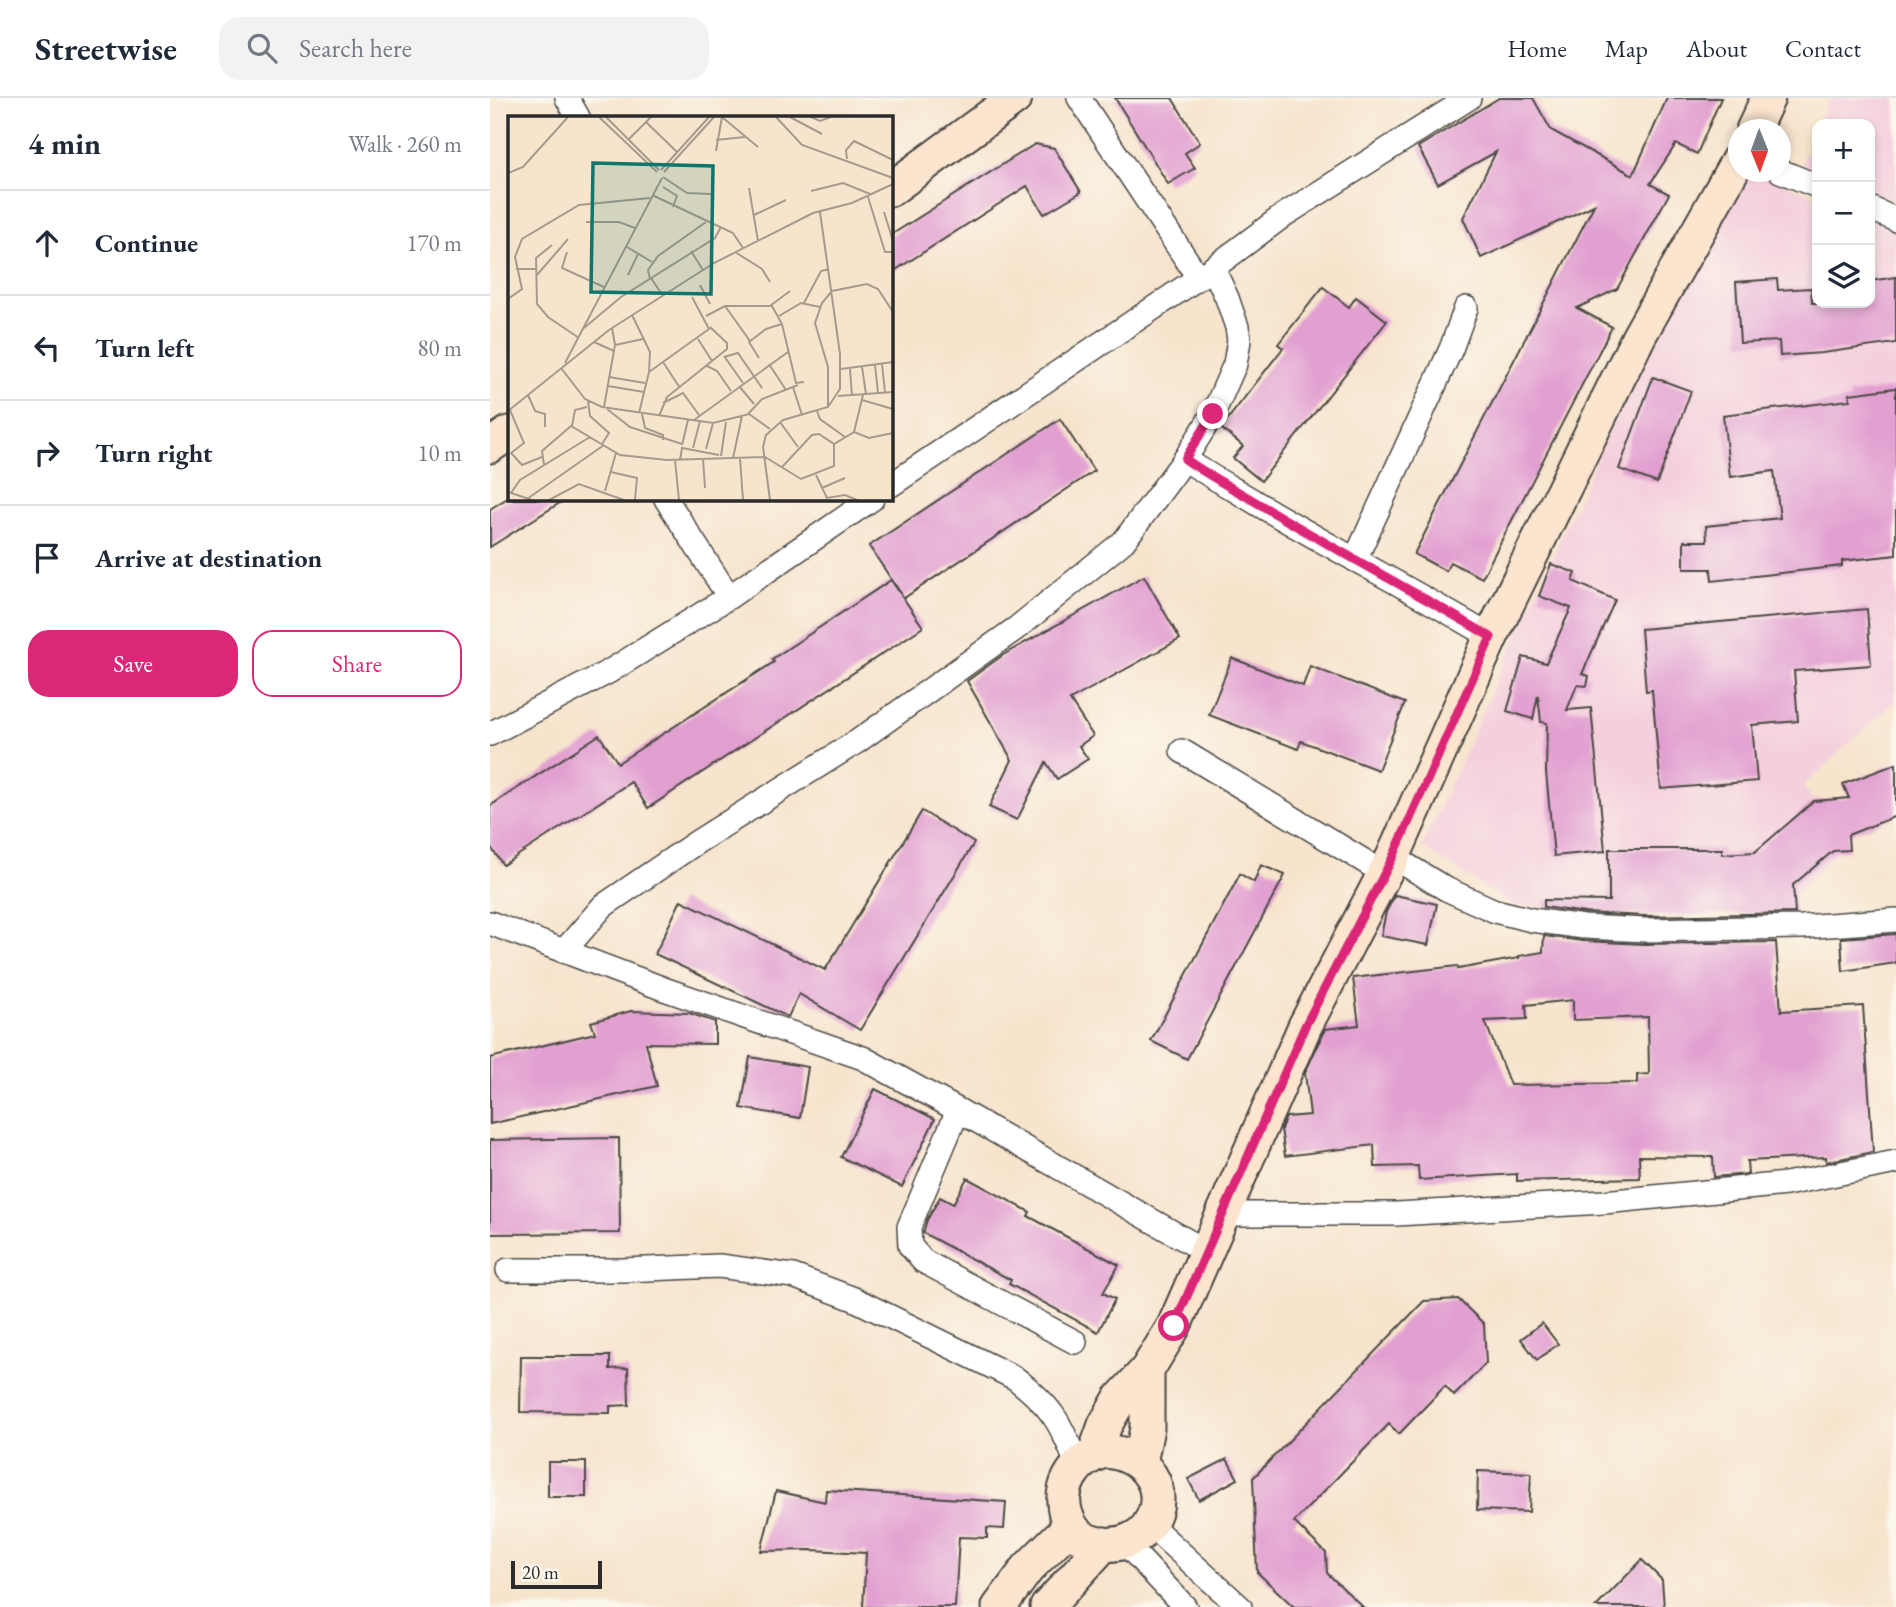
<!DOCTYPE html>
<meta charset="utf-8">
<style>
:root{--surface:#fff;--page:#f2f2f3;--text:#1f2937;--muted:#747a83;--line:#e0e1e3;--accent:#db2777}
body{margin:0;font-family:"EB Garamond",serif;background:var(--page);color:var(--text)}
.controls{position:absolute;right:21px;top:21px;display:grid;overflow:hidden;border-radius:14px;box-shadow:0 4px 10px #0003}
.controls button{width:63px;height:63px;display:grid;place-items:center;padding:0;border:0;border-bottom:2px solid var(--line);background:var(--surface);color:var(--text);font:35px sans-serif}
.compass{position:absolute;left:1238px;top:21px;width:63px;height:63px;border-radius:50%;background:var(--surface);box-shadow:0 4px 10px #0003;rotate:179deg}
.scale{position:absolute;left:21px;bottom:18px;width:91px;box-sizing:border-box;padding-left:7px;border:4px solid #2b2b2b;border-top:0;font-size:19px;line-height:24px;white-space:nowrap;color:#2b2b2b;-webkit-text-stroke:5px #fbf7ec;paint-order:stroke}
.stop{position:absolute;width:21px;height:21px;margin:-16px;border:5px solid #db2777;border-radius:50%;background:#fff}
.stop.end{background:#db2777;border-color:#fff;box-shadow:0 2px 7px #0008}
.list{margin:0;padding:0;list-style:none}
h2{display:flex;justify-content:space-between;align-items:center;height:91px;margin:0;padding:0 28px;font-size:30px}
h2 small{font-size:23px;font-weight:400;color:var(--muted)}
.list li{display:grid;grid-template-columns:46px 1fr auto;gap:21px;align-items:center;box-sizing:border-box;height:105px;padding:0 28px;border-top:2px solid var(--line)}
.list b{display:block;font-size:26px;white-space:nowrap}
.list em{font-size:23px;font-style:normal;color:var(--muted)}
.actions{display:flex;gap:14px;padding:21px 28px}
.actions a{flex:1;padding:16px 0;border:2px solid var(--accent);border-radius:21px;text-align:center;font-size:24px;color:var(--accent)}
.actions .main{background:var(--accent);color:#fff}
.icon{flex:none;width:38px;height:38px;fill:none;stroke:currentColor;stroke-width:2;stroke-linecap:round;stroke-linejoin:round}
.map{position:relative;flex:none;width:1406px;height:1509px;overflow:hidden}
header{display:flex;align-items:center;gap:42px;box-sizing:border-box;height:98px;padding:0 35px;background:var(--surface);border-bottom:2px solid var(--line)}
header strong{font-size:33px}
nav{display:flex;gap:38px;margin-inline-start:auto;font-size:24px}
.search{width:490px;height:63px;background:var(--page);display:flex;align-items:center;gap:18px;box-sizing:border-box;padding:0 24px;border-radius:21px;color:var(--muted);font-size:26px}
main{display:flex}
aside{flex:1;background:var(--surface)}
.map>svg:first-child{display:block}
.built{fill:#f4cfdd}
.building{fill:#e2a0d1;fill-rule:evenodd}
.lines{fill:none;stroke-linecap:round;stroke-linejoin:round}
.street-casing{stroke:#4a4743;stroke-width:26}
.secondary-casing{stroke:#4a4743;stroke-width:37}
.street{stroke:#fff;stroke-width:23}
.secondary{stroke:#fbe5cf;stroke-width:33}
.route{stroke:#db2777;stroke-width:9}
.inset-road{fill:none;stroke:#a59a8c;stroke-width:2}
.view{fill:#0f766e;fill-opacity:0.15;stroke:#0f766e;stroke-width:3.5}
.inset-edge{fill:none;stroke:#2b2b2b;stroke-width:3.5}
</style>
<header>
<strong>Streetwise</strong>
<div class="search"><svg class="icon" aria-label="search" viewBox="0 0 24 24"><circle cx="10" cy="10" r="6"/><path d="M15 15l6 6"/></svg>Search here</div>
<nav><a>Home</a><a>Map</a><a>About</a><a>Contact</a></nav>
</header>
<main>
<aside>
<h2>4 min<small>Walk · 260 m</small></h2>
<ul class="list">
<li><svg class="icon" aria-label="ahead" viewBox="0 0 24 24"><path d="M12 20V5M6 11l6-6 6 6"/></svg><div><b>Continue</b></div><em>170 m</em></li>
<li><svg class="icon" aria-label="left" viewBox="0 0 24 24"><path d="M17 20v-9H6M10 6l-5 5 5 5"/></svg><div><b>Turn left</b></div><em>80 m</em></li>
<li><svg class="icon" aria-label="right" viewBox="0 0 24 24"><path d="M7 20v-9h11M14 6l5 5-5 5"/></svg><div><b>Turn right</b></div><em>10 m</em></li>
<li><svg class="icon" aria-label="arrive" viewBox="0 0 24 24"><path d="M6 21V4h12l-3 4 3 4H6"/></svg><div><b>Arrive at destination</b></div></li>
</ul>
<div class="actions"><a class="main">Save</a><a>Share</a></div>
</aside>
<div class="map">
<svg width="1406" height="1509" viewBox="0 0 1406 1509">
<rect width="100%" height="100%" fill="#fbf7ec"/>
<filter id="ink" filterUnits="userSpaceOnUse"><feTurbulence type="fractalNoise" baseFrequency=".0143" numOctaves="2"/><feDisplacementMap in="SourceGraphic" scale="14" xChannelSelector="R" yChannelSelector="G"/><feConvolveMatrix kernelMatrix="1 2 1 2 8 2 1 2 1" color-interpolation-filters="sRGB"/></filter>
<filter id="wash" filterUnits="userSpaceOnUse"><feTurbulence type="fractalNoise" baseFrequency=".00686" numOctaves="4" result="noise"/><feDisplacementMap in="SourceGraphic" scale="28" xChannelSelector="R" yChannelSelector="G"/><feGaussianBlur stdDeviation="1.57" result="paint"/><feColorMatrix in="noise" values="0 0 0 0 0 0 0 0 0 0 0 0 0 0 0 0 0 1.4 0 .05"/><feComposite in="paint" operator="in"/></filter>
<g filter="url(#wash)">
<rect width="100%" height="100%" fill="#f7e4cd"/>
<g class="built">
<path d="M 1340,0 L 1406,0 L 1406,105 L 1380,94 L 1380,26 L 1328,26 Z"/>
<path d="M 1327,29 L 1327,72 L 1312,65 Z"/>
<path d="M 1271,76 L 1327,99 L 1327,205 L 1380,205 L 1380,121 L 1406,132 L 1406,602 L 1313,688 L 1354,746 L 1293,807 L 1207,816 L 1024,808 L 932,749 L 1229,88 Z"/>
</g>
<g id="blocks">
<g class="building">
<path d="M 625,0 L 682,0 L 710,45 L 695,55 L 705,70 L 678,86 Z"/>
<path d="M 1009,0 L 1043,0 L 1061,32 L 1143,77 L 1177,0 L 1231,0 L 1207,56 L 1186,46 L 1160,86 L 1179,96 L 1127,191 L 1087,210 L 1122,229 L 992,480 L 960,464 L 956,473 L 924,456 L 1104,107 L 991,160 L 973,120 L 1006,54 L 948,86 L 928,49 Z"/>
<path d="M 545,46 L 564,50 L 591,94 L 554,116 L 537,88 L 401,175 L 401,137 Z"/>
<path d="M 1406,179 L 1406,245 L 1332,255 L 1290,258 L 1289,243 L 1250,245 L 1246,184 L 1287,181 L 1288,192 L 1321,190 L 1322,205 L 1380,205 L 1380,183 Z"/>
<path d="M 833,189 L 859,209 L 866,199 L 897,223 L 771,383 L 743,360 L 753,348 L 731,330 L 793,250 L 788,246 Z"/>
<path d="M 1163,279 L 1201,293 L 1167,385 L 1129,371 Z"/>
<path d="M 1406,290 L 1406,457 L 1352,463 L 1352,468 L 1222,483 L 1221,471 L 1194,471 L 1194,443 L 1217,443 L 1216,428 L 1290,420 L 1284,373 L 1240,379 L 1233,317 L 1360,302 L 1359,296 Z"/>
<path d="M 570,321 L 604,373 L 414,500 L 379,448 Z"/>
<path d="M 16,401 L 76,401 L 0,449 L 0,411 Z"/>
<path d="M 1061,466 L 1086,475 L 1083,483 L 1125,502 L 1092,576 L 1099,578 L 1097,588 L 1087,587 L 1077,612 L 1101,610 L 1115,753 L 1064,758 L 1056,674 L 1057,625 L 1051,624 L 1048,597 L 1043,621 L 1017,613 L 1033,559 L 1056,565 L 1081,510 L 1049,498 Z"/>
<path d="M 654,478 L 690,541 L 580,602 L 603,638 L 589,648 L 598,661 L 567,681 L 556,664 L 527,722 L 499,709 L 522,662 L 477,583 L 513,557 Z"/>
<path d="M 401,482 L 433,529 L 158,710 L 141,684 L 13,767 L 0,748 L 0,708 L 109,637 L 128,665 L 284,564 L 282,561 Z"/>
<path d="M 1377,511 L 1381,567 L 1304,573 L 1308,623 L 1262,627 L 1267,683 L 1171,691 L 1162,592 L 1156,593 L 1151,531 Z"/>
<path d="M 742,560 L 813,588 L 820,568 L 915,605 L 888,672 L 811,643 L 808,651 L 719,617 Z"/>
<path d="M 1406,666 L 1406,718 L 1358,737 L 1359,752 L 1343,753 L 1303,787 L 1305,815 L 1155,818 L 1095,815 L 1054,809 L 1054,802 L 1119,803 L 1119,751 L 1232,751 L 1232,756 L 1265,754 L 1324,703 L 1359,700 L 1353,686 Z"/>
<path d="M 432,713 L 484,745 L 370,932 L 309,896 L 298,919 L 165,856 L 191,802 L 335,872 Z"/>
<path d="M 771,767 L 795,777 L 697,961 L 661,943 L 750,776 L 764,784 Z"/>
<path d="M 905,797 L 947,806 L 938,847 L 891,838 L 896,814 Z"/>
<path d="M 1406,836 L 1406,865 L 1353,873 L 1351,840 Z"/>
<path d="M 1054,838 L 1093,843 L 1154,846 L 1286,844 L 1291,913 L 1373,908 L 1383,1054 L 1336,1064 L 1336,1059 L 1257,1063 L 1258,1076 L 1224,1079 L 1223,1059 L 1149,1058 L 1150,1080 L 1027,1083 L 1027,1076 L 929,1082 L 928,1068 L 885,1069 L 884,1047 L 795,1058 L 791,1031 L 796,1019 L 820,1017 L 815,975 L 835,931 L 869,927 L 863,880 L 967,868 L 968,871 L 1029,860 L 1029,858 L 1053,854 ZM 1083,902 L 1083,922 L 1158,919 L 1159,976 L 1147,977 L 1147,985 L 1020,987 L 995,923 L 1037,921 L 1036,907 Z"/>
<path d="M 141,913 L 199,915 L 225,924 L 225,946 L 156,945 L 167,988 L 0,1026 L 0,960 L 105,935 L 101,924 Z"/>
<path d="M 260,959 L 318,969 L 310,1020 L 251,1010 Z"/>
<path d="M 385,991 L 445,1021 L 412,1089 L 351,1059 Z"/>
<path d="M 129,1040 L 130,1135 L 0,1136 L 0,1042 Z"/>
<path d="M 477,1080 L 540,1114 L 538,1118 L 629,1167 L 613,1195 L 625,1201 L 608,1234 L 519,1186 L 521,1182 L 433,1135 L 437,1122 L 450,1099 L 463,1106 Z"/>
<path d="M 968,1201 L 994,1226 L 996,1265 L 964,1298 L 955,1288 L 909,1336 L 899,1326 L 804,1424 L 836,1455 L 837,1475 L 873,1509 L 804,1509 L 767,1474 L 763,1380 L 934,1203 Z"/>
<path d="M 1052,1225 L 1068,1246 L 1047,1262 L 1031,1241 Z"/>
<path d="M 31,1258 L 120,1258 L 120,1271 L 138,1270 L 139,1307 L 120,1308 L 120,1315 L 30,1314 Z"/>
<path d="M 737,1361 L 748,1381 L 709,1402 L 698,1381 Z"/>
<rect x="58" y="1364" width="38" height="35"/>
<path d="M 988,1373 L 1041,1375 L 1039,1414 L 987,1412 Z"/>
<path d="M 336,1392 L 516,1404 L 514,1431 L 497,1430 L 497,1440 L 469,1439 L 465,1509 L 373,1509 L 376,1455 L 322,1452 L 271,1453 L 286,1393 L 335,1404 Z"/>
<path d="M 1152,1462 L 1172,1482 L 1174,1509 L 1106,1509 Z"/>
</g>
</g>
</g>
<g filter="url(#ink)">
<use href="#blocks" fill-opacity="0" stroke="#4a4743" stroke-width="2"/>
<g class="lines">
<g class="street-casing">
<g id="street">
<path d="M 77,0 L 88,19"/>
<path d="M 589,0 L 708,179"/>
<path d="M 1290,73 L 1327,88"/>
<path d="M 1380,110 L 1406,122"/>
<path d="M 695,361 C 719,378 744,391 768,406 C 845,452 924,493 1001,539"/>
<path d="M 401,387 L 723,170 L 794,117 L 979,0"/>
<path d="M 176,401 L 239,499"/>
<path d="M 865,462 L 961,251 L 976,210"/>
<path d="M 0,636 L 120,573 L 239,499 L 382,401"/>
<path d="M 692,653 L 894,775"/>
<path d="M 903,759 L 956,791 L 1005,813 L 1042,822 L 1094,829 L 1155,832 L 1312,829 L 1406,822"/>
<path d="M 0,825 L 174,891 L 373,960 L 468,1012 L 717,1154"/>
<path d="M 74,853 L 113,808 L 207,744 L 368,643 L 528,529 L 634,443 L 695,361 L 723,316 L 745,266 L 749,242 L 747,229 L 737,200 L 723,170"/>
<path d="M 468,1012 L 419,1129 L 420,1148 L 433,1163 L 585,1244"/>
<path d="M 733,1116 L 907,1116 L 1114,1104 L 1296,1086 L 1406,1064"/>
<path d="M 18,1172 L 133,1172 L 229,1168 L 303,1178 L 364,1201 L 525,1280 C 561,1308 571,1324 587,1367"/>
<path d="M 659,1426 L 750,1509"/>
<path d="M 635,1445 L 695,1509"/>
</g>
</g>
<g class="secondary-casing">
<g id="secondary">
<path d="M 1263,32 L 1278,0"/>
<path d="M 401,91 L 525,0"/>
<path d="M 0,348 L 19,335"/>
<path d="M 616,1353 C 655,1356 682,1392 658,1428 C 641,1452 594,1454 580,1426 C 563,1394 583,1360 616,1353 Z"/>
<path d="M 605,1355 L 615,1327 L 630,1301 L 657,1272 L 684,1228 L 815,928 L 903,759 L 1001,539 L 1149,238 L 1248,62"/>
<path d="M 650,1365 L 657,1330 L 657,1272"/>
<path d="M 509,1509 L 538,1470 L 580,1428"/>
<path d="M 557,1509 L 614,1446"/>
</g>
</g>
<use href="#street" class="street"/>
<use href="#secondary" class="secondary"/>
</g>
</g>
<g class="lines" filter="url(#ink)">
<path class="route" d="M 684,1228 L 815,928 L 903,759 L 1001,539 C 924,493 845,452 769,406 C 744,391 719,378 695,361 L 723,316"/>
</g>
<g transform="translate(18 18)">
<rect width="385" height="385" fill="#f7e4cd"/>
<path class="inset-road" d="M 91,1 L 149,56M 98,1 L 151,54M 214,1 L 250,31M 268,1 L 294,29 L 385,62M 282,1 L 314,18M 303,1 L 312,5 L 323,1M 138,6 L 169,36M 121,23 L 143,1M 208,24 L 237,21M 208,35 L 214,1M 339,43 L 338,34 L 346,25 L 385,44M 153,54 L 201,1M 156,56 L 206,1M 0,57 L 15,51 L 60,1M 155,61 L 179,77 L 203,78M 155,71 L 169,80 L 165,91M 241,72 L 250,125M 303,75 L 335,67 L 362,78M 144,79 L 225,117 L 235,132M 360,81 L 377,136 L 385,136M 376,96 L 385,125M 246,99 L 278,84M 78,106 L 111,106 L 127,112M 44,129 L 28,142 L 29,188 L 40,201 L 71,222M 119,131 L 144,146M 183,135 L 195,154M 59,136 L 54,152 L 96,171M 227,136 L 254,153 L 262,166M 8,153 L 29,153M 29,159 L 60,123M 120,159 L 130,138M 143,162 L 155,180M 142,163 L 140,154 L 150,140 L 198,106M 192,169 L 202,188M 0,183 L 14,173 L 7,141 L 14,123 L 71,89 L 142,82M 296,187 L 313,155 L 321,153M 217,190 L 242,225M 262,190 L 282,175M 124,199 L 142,236 L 141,255M 198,200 L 217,190 L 264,190 L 274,208 L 288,267 L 296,266M 271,200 L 293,187 L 312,191M 76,212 L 113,181 L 207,122 L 213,111M 190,223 L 204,245M 86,226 L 106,235M 107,229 L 135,223M 216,240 L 235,267M 216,241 L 230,237 L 254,272M 251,242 L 241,226 L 258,213 L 274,208M 155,246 L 172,272M 57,247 L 154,62M 261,248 L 278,274M 374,248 L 377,276M 367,249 L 370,277M 199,250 L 209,255 L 223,275M 354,251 L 358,278M 53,252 L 77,283 L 94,291 L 205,307 L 241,298 L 262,313M 333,253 L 385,246M 342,253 L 344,280M 101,261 L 137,267M 100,270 L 136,276M 231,270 L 246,288M 285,271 L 294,299M 20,279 L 27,295 L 37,298 L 37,311M 330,280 L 385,276M 354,284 L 385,293M 80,285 L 82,300 L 101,317 L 94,328M 155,287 L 175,277 L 191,299M 96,291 L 107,229 L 104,212M 320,291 L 320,251 L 307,207 L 314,187 L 324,175 L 359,168 L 370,173 L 385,196M 99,293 L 122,311 L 174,328M 2,294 L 16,327 L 3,337 L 6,340 L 14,349 L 34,341M 0,295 L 101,214 L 206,147 L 305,97 L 344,87 L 385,68M 309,295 L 312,303 L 337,321M 131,297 L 141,256 L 201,213 L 184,181M 134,298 L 137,312 L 155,319 L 155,324M 240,298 L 254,283 L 290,269M 151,300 L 159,281 L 219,233 L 219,227 L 202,211M 186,304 L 280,236M 272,306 L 290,331M 64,310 L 67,294 L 79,291M 346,316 L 361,322 L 385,317M 174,329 L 180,304M 185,332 L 192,305M 198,333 L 205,307M 213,340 L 218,306M 225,342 L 234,300M 232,342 L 235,384M 195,343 L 197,372M 167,344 L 171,384M 172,344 L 174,332 L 211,339M 36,349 L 34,335 L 63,310 L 112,339 L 159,344 L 257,341 L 293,363 L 326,350 L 326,328M 274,351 L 304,319 L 311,318 L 326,328 L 346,316 L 355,279M 103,356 L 129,362 L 127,384M 308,359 L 319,382 L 337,379 L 349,384M 314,372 L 337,362M 97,375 L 108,337M 0,376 L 24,384M 3,377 L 12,364 L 82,321M 19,383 L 96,329M 41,384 L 71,368 L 116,384M 262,384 L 255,331 L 258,319 L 275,304 L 320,291 L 332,273 L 332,238 L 312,96"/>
<path class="view" d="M 85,47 L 205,50 L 203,178 L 83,176 Z"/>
<rect width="385" height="385" class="inset-edge"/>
</g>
</svg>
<div class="controls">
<button>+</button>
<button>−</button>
<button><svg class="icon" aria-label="layers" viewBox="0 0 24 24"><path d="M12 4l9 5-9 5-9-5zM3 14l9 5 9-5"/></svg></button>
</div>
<svg class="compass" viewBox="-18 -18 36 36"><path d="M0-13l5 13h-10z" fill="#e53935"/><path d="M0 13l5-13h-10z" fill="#747a83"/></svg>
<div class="scale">20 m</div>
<div class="stop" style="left:684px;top:1228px"></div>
<div class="stop end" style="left:723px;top:316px"></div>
</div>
</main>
